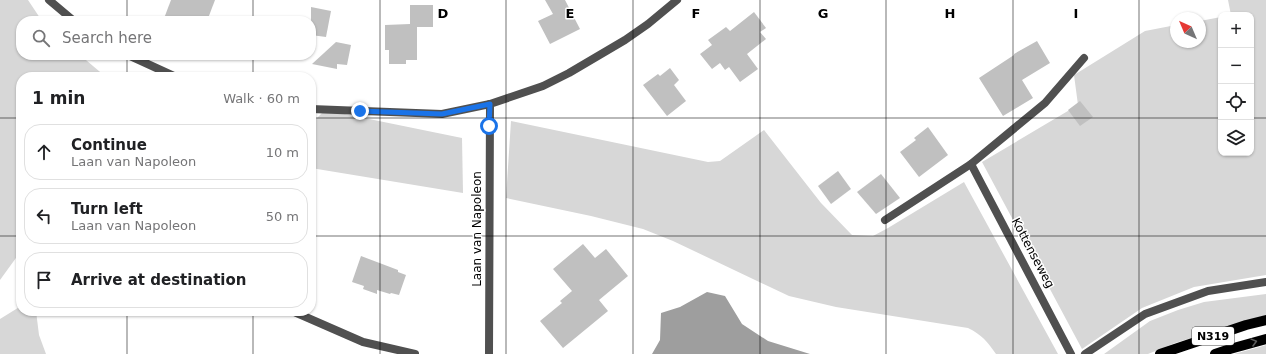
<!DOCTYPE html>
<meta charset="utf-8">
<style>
:root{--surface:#fff;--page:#f2f2f2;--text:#202124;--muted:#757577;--line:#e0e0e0}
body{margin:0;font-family:"DejaVu Sans",sans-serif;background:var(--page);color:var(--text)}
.controls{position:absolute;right:12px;top:12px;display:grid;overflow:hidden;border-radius:8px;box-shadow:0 1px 3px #0004}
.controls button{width:36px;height:36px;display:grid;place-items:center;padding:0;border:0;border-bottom:1px solid var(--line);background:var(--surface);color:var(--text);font:20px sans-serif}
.compass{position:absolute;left:1170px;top:12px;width:36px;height:36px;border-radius:50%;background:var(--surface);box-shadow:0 1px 3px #0004;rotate:316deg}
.stop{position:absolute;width:12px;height:12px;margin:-9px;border:3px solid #1a73e8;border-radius:50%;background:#fff}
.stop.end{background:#1a73e8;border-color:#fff;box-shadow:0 1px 4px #0008}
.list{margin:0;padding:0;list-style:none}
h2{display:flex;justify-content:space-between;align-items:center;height:52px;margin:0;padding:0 16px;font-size:17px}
h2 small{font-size:13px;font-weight:400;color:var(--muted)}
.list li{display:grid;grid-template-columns:26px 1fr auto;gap:12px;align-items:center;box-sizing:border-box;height:56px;margin:0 8px 8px;padding:0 8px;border:1px solid var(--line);border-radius:16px}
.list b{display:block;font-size:15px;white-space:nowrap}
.list p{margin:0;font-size:13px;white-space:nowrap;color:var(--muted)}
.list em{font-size:13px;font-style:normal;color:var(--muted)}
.icon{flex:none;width:22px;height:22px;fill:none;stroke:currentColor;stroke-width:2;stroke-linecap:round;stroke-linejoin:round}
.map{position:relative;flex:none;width:1266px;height:354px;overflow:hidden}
.search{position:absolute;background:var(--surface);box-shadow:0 1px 3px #0004;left:16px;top:16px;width:300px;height:44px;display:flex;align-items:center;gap:10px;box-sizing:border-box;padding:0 14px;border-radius:16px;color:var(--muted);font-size:15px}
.panel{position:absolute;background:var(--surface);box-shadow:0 1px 3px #0004;left:16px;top:72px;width:300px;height:244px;border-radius:16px}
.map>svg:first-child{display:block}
.green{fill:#d7d7d7}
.water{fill:#9e9e9e}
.building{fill:#c0c0c0}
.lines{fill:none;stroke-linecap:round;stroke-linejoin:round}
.street{stroke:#505050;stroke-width:8}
.primary{stroke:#000;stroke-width:10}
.oneway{stroke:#595959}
.route{stroke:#1a73e8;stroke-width:5}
.grid{fill:none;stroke:#000;stroke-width:1;stroke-opacity:0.55}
.labels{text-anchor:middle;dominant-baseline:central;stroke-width:3;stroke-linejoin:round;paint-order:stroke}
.shield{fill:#fff;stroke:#4c4c4c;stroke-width:1}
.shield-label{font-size:11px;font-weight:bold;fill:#000}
.street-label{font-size:12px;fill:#000;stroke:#fff}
.grid-label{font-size:13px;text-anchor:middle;font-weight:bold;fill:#000;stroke:#fff;stroke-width:3;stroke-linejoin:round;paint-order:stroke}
</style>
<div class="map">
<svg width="1266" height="354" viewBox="0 0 1266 354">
<rect width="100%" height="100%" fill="#fff"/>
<g class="green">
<path d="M 0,0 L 28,0 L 42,21 L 21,21 L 21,55 L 80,55 L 106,77 L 21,77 L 21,251 L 0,280 Z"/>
<path d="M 1228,0 L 1266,0 L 1266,275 L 1194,287 L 1142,308 L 1082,349 L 982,162 L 1078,105 L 1074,75 L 1145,31 L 1176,25 L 1176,42 L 1200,42 L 1200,21 L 1221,17 L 1221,153 L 1251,153 L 1251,15 L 1230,15 L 1231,15 Z"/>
<path d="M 325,110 L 462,138 L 463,193 L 311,168 L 311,124 Z"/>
<path d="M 511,121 L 708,162 L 720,161 L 764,130 L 821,203 L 852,235 L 873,236 L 888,228 L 964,182 L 1058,354 L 996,354 C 987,341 982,335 968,328 L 836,307 L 789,296 L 673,241 L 643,229 L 591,216 L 506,198 Z"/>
<path d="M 1266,294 L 1266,315 L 1175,343 L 1148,354 L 1104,354 L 1150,321 L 1178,310 L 1204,302 Z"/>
<path d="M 21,306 L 21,311 L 36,311 L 39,335 L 46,354 L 0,354 L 0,319 Z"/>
<path d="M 1266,345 L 1266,354 L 1234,354 L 1263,346 Z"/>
</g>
<path class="water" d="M 707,292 L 725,296 L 742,324 L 768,341 L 810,354 L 652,354 L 660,340 L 661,313 L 680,307 Z"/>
<g class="building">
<path d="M 171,0 L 215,0 L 207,21 L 163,21 Z"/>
<path d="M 545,0 L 565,0 L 580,29 L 550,44 L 538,21 L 553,14 Z"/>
<path d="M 410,5 L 433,5 L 433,27 L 417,27 L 417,60 L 406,60 L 406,64 L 389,64 L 389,50 L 385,50 L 385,25 L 410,24 Z"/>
<path d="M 311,7 L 331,11 L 326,37 L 311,35 Z"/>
<path d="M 754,12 L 766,28 L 760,32 L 766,39 L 747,54 L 758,69 L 740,82 L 729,67 L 725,70 L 720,63 L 712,69 L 700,54 L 712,45 L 708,40 L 726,27 L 730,31 Z"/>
<path d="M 1037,41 L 1050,63 L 1022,80 L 1033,98 L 1003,116 L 979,78 L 1014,55 L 1014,54 Z"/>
<path d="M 336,42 L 351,45 L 347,65 L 337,64 L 337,69 L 312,64 Z"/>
<path d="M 670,68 L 679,80 L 674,85 L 686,101 L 667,116 L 643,85 L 658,74 L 660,76 Z"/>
<path d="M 1080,101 L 1093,117 L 1080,126 L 1068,110 Z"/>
<path d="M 928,127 L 948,155 L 919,177 L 900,152 L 916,140 L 914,138 Z"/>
<path d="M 838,171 L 851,189 L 831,204 L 818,186 Z"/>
<path d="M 881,174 L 900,198 L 876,214 L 857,192 Z"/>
<path d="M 583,244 L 595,258 L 606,249 L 628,276 L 599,300 L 608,311 L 563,348 L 540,321 L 562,303 L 560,301 L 572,291 L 553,269 Z"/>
<path d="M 361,256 L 398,270 L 398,272 L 406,275 L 399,295 L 391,293 L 390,294 L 377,290 L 377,294 L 363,289 L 364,286 L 352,282 Z"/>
</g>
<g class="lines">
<g class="street">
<path d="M 49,0 L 74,21"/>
<path d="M 128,55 L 176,77"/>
<path d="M 311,109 L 442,114 L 490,104 L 543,86 L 569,73 L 625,40 L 648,24 L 677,0"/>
<path d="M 971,164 L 1071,354"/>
<path d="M 885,220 L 971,164 L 1045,103 L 1084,58"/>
<path d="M 292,311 L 363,342 L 415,354"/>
<path d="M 489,354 L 490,104"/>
<path d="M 1085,354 L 1145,314 L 1208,291 L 1266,282"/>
</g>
<g class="primary">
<path d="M 1160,354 L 1246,325 L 1266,320"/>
<path d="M 1215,354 L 1230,349 L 1266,339"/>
</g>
</g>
<defs><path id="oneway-chevron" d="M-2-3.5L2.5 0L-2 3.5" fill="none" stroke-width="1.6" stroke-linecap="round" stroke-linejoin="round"/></defs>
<use class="oneway" href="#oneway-chevron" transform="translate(1254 342) rotate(-15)"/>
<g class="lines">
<path class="route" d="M 360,111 L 442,114 L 490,104 L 489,126"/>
</g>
<path class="grid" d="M 127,0 L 127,21M 253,0 L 253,21M 380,0 L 380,354M 506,0 L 506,354M 633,0 L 633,354M 760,0 L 760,354M 886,0 L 886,354M 1013,0 L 1013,354M 1139,0 L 1139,354M 127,55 L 127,77M 253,55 L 253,77M 0,118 L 21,118M 311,118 L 1221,118M 1251,118 L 1266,118M 0,236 L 21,236M 311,236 L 1266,236M 127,311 L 127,354M 253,311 L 253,354"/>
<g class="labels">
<rect class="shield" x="1192" y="327" width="42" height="18" rx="3"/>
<g class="shield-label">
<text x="1213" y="336">N319</text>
</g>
<g class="street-label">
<text transform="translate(477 229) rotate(-90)">Laan van Napoleon</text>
<text transform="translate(1033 253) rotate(62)">Kottenseweg</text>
</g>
</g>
<g class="grid-label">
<text x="443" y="18">D</text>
<text x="570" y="18">E</text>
<text x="696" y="18">F</text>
<text x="823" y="18">G</text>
<text x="950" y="18">H</text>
<text x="1076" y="18">I</text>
</g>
</svg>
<div class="controls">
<button>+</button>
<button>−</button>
<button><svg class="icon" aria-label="locate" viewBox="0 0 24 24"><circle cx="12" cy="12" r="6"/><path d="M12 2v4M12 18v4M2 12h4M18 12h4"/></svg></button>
<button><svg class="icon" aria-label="layers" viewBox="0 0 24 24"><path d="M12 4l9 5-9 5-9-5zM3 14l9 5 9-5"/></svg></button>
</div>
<svg class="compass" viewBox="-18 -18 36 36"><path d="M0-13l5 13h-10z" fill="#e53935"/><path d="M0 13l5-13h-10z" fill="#757577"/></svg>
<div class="stop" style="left:489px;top:126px"></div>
<div class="stop end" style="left:360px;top:111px"></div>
<div class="search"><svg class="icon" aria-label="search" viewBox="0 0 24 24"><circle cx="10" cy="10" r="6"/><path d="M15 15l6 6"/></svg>Search here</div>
<section class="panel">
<h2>1 min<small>Walk · 60 m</small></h2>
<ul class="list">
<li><svg class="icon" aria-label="ahead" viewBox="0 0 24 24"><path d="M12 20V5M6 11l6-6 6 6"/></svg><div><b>Continue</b><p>Laan van Napoleon</p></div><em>10 m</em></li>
<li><svg class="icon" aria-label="left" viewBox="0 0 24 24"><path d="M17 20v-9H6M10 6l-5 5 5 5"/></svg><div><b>Turn left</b><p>Laan van Napoleon</p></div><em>50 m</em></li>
<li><svg class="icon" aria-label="arrive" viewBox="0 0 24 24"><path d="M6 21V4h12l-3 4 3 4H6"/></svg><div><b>Arrive at destination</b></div></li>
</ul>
</section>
</div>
